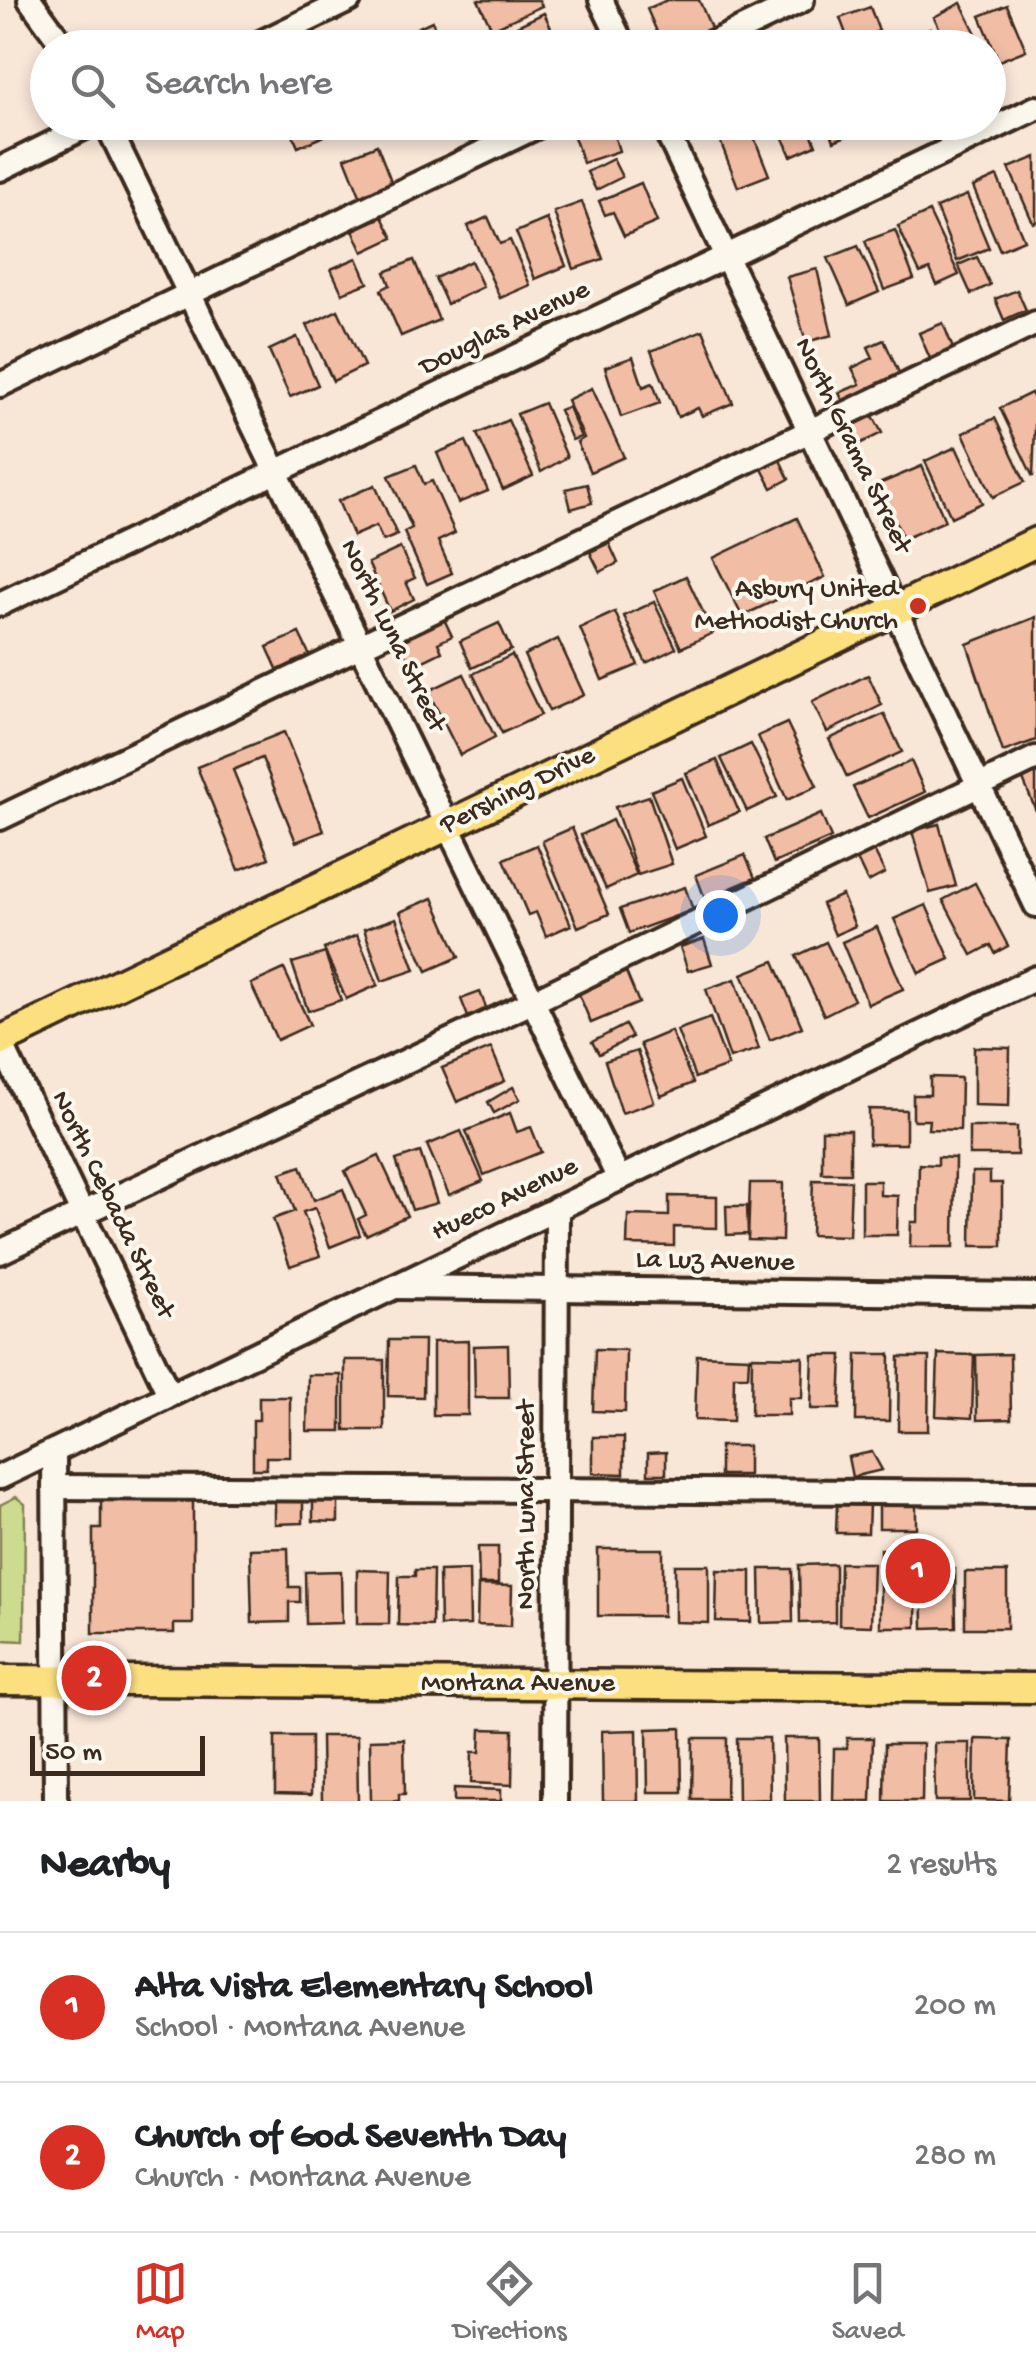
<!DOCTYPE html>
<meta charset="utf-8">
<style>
:root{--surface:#fff;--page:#f2f2f2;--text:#202124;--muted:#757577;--line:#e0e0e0;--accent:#d93025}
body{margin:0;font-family:"Gochi Hand",sans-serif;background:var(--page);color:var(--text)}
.scale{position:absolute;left:30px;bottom:25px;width:175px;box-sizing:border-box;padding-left:10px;border:5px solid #3b2a1e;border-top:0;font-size:28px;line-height:35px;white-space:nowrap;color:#3b2a1e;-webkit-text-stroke:8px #fbf7ec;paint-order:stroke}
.you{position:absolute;left:720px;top:915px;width:35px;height:35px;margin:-25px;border:8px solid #fff;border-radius:50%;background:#1a73e8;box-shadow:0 0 0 15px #1a73e833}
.badge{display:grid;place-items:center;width:65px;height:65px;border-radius:50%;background:var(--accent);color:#fff;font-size:32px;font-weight:700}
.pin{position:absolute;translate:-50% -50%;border:5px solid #fff;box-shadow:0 2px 10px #0006}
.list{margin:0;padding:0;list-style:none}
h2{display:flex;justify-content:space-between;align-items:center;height:130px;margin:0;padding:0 40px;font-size:42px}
h2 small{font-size:32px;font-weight:400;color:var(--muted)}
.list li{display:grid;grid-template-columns:65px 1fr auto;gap:30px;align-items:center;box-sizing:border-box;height:150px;padding:0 40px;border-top:2px solid var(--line)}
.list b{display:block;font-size:38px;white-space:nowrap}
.list p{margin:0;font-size:32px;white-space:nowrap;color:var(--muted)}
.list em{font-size:32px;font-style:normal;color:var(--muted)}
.icon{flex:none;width:55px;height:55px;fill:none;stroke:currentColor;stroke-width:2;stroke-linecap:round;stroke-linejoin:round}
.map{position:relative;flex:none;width:1036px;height:1801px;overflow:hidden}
.search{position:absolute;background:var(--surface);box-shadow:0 5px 15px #0003;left:30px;right:30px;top:30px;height:110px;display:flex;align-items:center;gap:25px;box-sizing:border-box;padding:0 35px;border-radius:55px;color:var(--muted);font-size:38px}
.sheet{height:430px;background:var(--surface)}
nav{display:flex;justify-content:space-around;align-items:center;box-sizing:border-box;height:140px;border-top:2px solid var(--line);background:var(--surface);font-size:28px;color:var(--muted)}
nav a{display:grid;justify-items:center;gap:5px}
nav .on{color:var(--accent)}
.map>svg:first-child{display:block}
.green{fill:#cddb8f;stroke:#848256;stroke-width:2.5}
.building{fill:#f2bda5;stroke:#3b2a1e;stroke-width:2.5}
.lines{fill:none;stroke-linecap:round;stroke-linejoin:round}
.minor-casing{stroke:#3b2a1e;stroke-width:30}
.major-casing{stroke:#3b2a1e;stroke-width:35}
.minor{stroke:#fbf7ec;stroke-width:22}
.major{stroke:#fce080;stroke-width:28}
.poi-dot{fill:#c8321e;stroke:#fbf7ec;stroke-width:4}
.labels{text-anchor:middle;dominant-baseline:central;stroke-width:8;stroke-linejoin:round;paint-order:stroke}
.street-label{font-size:28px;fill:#3b2a1e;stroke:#fbf7ec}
.poi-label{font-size:28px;fill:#3b2a1e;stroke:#fbf7ec;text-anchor:end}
</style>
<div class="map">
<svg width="1036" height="1801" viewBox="0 0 1036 1801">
<rect width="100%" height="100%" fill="#f8e6d7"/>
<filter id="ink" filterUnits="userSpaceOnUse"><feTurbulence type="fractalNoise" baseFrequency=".01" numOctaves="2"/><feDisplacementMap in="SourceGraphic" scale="20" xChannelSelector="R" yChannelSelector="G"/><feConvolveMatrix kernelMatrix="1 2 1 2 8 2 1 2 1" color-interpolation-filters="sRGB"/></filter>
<g filter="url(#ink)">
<path class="green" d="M 16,1497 L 25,1504 L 24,1641 L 0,1640 L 0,1505 Z"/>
<g class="building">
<path d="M 478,0 L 539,0 L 542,6 L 492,29 Z"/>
<path d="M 667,0 L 699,0 L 711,28 L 664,48 L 647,9 Z"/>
<path d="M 961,3 L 983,48 L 949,48 L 934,17 Z"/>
<path d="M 1007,5 L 1026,50 L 999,61 L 980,16 Z"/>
<path d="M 870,7 L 879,31 L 849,42 L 840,18 Z"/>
<path d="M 544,13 L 558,43 L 550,48 L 502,48 L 496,36 Z"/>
<path d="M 432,21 L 444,48 L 413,48 L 406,33 Z"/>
<path d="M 930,28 L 939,48 L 906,48 L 903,41 Z"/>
<path d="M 287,122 L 318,122 L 324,136 L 298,147 Z"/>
<path d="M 597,122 L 610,122 L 619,151 L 583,163 L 572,131 Z"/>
<path d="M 776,122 L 817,122 L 810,130 L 816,145 L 791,156 Z"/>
<path d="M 827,122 L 864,122 L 866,128 L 834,141 Z"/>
<path d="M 752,132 L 769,175 L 738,187 L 719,138 Z"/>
<path d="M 377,145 L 393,186 L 361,198 L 345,158 Z"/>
<path d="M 1036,157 L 1036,222 L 1033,223 L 1009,168 Z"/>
<path d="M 613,159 L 622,177 L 596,190 L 587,172 Z"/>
<path d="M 997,176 L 1024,240 L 1000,250 L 973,187 Z"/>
<path d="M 641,183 L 657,222 L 624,236 L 613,212 L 605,215 L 599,201 Z"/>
<path d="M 967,195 L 989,248 L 957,261 L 936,208 Z"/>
<path d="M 582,202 L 603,259 L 574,269 L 554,212 Z"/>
<path d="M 929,212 L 959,275 L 937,285 L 930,269 L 920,273 L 898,226 Z"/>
<path d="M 382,217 L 393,238 L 363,252 L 353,230 Z"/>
<path d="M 488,217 L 500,244 L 510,240 L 530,285 L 500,298 L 468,226 Z"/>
<path d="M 547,219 L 566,266 L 535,279 L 516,232 Z"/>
<path d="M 895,230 L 914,279 L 884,290 L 865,241 Z"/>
<path d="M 858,246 L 879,292 L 849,305 L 828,258 Z"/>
<path d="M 977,257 L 990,285 L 971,294 L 958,265 Z"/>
<path d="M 357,258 L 368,283 L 342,293 L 331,269 Z"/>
<path d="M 414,260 L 439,320 L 401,336 L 381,290 L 390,285 L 385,272 Z"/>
<path d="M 471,261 L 483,287 L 447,304 L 435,278 Z"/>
<path d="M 817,269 L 832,335 L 806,342 L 787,277 Z"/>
<path d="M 1017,290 L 1026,310 L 1004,320 L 995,299 Z"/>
<path d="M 338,310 L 364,366 L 333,381 L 307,325 Z"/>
<path d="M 943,323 L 954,351 L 931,361 L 919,333 Z"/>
<path d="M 703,330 L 733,403 L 702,416 L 698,408 L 678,417 L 651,351 Z"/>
<path d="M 297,337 L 318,385 L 290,397 L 269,350 Z"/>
<path d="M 884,340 L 900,375 L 843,401 L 839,393 L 860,384 L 852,368 L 873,358 L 868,347 Z"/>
<path d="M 633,357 L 643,387 L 653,383 L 660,403 L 621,417 L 605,367 Z"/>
<path d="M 592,388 L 624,457 L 590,472 L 577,442 L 584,438 L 567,400 Z"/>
<path d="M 1031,393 L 1036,402 L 1033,477 L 1000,408 Z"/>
<path d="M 544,403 L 567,457 L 541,472 L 517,414 Z"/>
<path d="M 568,407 L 581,437 L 572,440 L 559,410 Z"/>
<path d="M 872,414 L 882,433 L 857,445 L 847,427 Z"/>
<path d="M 995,418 L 1025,482 L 993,497 L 963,433 Z"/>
<path d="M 508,420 L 533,476 L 503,490 L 477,434 Z"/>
<path d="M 466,441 L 488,491 L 458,503 L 437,453 Z"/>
<path d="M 956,447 L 982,503 L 951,517 L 925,461 Z"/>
<path d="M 779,458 L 789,479 L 772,488 L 761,467 Z"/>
<path d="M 416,465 L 424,484 L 432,481 L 455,533 L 438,541 L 452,573 L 427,584 L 404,532 L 412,528 L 389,476 Z"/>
<path d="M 922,466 L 945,521 L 903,539 L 879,484 Z"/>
<path d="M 587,484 L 592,503 L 571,509 L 566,489 Z"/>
<path d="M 375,485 L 397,535 L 383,541 L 376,526 L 353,536 L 338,501 Z"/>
<path d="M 797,518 L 825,577 L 742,616 L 713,558 Z"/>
<path d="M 609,543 L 618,563 L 600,572 L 590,552 Z"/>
<path d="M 400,548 L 415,578 L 406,582 L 414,599 L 390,611 L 368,563 Z"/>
<path d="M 686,576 L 713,633 L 681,648 L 654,591 Z"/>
<path d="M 654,602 L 676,648 L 646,663 L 624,616 Z"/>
<path d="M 615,612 L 638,665 L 602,680 L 580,628 Z"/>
<path d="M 443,617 L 452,636 L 438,643 L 442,652 L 411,667 L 397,638 Z"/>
<path d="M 1036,617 L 1036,740 L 1003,752 L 967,644 Z"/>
<path d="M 499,623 L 511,650 L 472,668 L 460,641 Z"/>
<path d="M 299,633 L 311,658 L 279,673 L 267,647 Z"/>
<path d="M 558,639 L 584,695 L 549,711 L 524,655 Z"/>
<path d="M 512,655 L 541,715 L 502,733 L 473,674 Z"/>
<path d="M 464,674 L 495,737 L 460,755 L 428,691 Z"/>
<path d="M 868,675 L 882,705 L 827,732 L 812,702 Z"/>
<path d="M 884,714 L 902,752 L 847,777 L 829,739 Z"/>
<path d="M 787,723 L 817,786 L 787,800 L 758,736 Z"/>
<path d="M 284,732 L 324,831 L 296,842 L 262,758 L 233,770 L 269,858 L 239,870 L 197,767 Z"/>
<path d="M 751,744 L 777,797 L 747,811 L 721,758 Z"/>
<path d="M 717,760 L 739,812 L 708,825 L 686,773 Z"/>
<path d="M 911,761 L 925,792 L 868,818 L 853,787 Z"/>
<path d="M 1036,771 L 1036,811 L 1022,777 Z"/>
<path d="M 682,778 L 706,836 L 675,849 L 651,791 Z"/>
<path d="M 649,796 L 672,864 L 638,875 L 615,807 Z"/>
<path d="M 821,814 L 831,838 L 774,863 L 764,839 Z"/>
<path d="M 612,820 L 637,875 L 606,889 L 581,835 Z"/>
<path d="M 939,824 L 956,886 L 930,893 L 912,831 Z"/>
<path d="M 572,828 L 609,914 L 578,927 L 542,841 Z"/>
<path d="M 537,845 L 571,925 L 546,936 L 536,912 L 528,915 L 504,859 Z"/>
<path d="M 872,847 L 885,873 L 868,882 L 855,855 Z"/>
<path d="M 745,855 L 755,878 L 705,899 L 696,875 Z"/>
<path d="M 975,883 L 1008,946 L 995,953 L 991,945 L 972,955 L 943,900 Z"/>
<path d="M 685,887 L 693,910 L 629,933 L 620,909 Z"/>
<path d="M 842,895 L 855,926 L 835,935 L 822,904 Z"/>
<path d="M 433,898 L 459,957 L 427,971 L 400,912 Z"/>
<path d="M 926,905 L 950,959 L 919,973 L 894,919 Z"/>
<path d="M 396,918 L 415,970 L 382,981 L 364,929 Z"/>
<path d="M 877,927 L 903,989 L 868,1004 L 842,942 Z"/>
<path d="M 357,935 L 378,985 L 346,999 L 324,949 Z"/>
<path d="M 704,939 L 712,964 L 688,971 L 680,947 Z"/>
<path d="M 826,942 L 854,1000 L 824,1015 L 796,956 Z"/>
<path d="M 325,953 L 341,1000 L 308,1011 L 292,963 Z"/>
<path d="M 774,961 L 802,1027 L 770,1040 L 742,974 Z"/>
<path d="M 284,969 L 310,1025 L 277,1040 L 251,984 Z"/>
<path d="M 626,972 L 639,1003 L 591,1023 L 578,992 Z"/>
<path d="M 735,979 L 759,1049 L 730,1058 L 706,989 Z"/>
<path d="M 480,992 L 487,1010 L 468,1017 L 461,999 Z"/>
<path d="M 710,1018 L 728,1066 L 695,1078 L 677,1030 Z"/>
<path d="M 625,1025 L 632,1037 L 599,1054 L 592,1042 Z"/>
<path d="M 671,1031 L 693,1083 L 661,1096 L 640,1044 Z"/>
<path d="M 974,1047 L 1010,1048 L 1009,1106 L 974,1105 Z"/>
<path d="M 491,1048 L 505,1081 L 457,1102 L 442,1068 Z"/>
<path d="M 637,1051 L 654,1102 L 622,1113 L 605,1061 Z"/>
<path d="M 930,1077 L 961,1078 L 960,1130 L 928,1129 L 929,1120 L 913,1120 L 913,1095 L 930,1095 Z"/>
<path d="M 513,1087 L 520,1099 L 494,1113 L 488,1102 Z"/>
<path d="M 869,1109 L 906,1110 L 906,1144 L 869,1144 Z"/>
<path d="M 510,1113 L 517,1132 L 531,1127 L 541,1152 L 484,1175 L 466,1131 Z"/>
<rect x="969" y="1127" width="48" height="28"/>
<rect x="822" y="1130" width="28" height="43"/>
<path d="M 461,1131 L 483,1181 L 449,1195 L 427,1145 Z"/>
<path d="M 420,1152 L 437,1203 L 412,1210 L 396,1160 Z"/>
<path d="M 379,1156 L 407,1216 L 366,1235 L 358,1219 L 366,1215 L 345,1171 Z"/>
<path d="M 938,1157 L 955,1158 L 954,1247 L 910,1247 L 911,1222 L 918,1222 L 919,1164 L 938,1165 Z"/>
<path d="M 301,1166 L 314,1200 L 343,1189 L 360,1235 L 330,1247 L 315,1208 L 303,1212 L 320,1256 L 290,1266 L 273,1219 L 295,1211 L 281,1173 Z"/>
<path d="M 972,1172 L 990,1172 L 990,1183 L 1002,1183 L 1002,1246 L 971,1246 Z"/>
<path d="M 813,1180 L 851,1181 L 849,1236 L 811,1235 Z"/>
<path d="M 862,1181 L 880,1181 L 880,1195 L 898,1196 L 897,1235 L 862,1235 Z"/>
<path d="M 750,1183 L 783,1183 L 782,1241 L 748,1240 Z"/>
<path d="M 669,1196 L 717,1197 L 717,1228 L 674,1227 L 674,1246 L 627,1245 L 628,1215 L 669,1216 Z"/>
<path d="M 726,1206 L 747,1206 L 748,1234 L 727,1235 Z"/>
<path d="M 389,1340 L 424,1340 L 423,1397 L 388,1396 Z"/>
<path d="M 468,1341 L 468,1415 L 433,1415 L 433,1342 Z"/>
<path d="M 508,1345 L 509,1398 L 475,1398 L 474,1346 Z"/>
<path d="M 595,1349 L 626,1350 L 625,1412 L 593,1411 Z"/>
<path d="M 857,1354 L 890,1354 L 889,1421 L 856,1421 Z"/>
<path d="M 938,1354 L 974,1355 L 972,1418 L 936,1416 Z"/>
<path d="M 1010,1354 L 1011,1419 L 977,1420 L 976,1355 Z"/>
<path d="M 697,1355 L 749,1357 L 748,1376 L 734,1376 L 733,1421 L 695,1420 Z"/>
<path d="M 813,1355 L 842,1355 L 840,1409 L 811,1409 Z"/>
<path d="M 752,1356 L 803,1357 L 802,1398 L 789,1398 L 789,1415 L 751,1415 Z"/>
<path d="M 899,1357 L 929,1357 L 928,1431 L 898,1431 Z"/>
<rect x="345" y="1360" width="39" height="70"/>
<path d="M 308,1375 L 341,1375 L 341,1431 L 307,1431 Z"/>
<path d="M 259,1397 L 290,1397 L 290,1457 L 266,1457 L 266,1469 L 253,1469 L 253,1420 L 259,1420 Z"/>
<path d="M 593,1437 L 624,1437 L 624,1474 L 593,1473 Z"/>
<rect x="720" y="1446" width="28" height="29"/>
<path d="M 666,1452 L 666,1474 L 648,1474 L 648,1453 Z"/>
<path d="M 872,1452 L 882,1470 L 852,1477 L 848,1457 Z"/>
<path d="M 313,1495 L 338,1496 L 338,1522 L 313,1521 Z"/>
<path d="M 101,1496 L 193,1496 L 193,1624 L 174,1624 L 174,1633 L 93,1633 L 93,1529 L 101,1529 Z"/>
<path d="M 275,1496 L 303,1496 L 303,1523 L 275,1524 Z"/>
<path d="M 837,1504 L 869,1504 L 868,1533 L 836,1533 Z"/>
<rect x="879" y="1504" width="37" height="24"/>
<path d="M 478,1547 L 498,1547 L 498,1584 L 479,1584 Z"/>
<path d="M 288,1548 L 289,1587 L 300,1587 L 300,1602 L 289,1602 L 289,1622 L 252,1623 L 250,1549 Z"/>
<rect x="598" y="1549" width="65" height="67"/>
<path d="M 880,1549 L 917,1550 L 916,1627 L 880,1627 Z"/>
<path d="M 840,1563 L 873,1563 L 871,1626 L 839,1625 Z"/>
<path d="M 835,1564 L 835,1622 L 800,1623 L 799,1565 Z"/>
<path d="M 675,1565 L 709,1565 L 709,1623 L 675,1622 Z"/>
<path d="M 760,1569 L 792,1569 L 793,1622 L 761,1623 Z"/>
<path d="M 922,1569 L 955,1569 L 956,1627 L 923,1628 Z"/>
<path d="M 357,1570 L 390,1571 L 389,1624 L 357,1624 Z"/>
<path d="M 415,1570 L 433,1570 L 432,1626 L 398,1625 L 399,1576 L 415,1576 Z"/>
<path d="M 469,1570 L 470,1625 L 440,1626 L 439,1571 Z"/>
<path d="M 717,1570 L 751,1571 L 751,1622 L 716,1621 Z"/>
<path d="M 341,1571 L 342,1623 L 306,1624 L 305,1572 Z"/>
<rect x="965" y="1572" width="42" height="56"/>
<path d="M 478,1585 L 512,1586 L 511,1626 L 477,1625 Z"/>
<path d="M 681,1728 L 682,1792 L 648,1792 L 647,1729 Z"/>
<path d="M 481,1729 L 513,1730 L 512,1785 L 471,1783 L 472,1752 L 480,1752 Z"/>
<path d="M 637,1730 L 638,1801 L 603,1801 L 602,1731 Z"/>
<path d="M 275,1736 L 311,1736 L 311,1795 L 275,1794 Z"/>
<path d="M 321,1736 L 357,1736 L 358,1801 L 322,1801 Z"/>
<path d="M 693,1738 L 727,1738 L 726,1799 L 692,1799 Z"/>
<path d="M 737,1738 L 769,1738 L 770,1799 L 738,1800 Z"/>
<path d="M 784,1738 L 819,1738 L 820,1801 L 785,1801 Z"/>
<path d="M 847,1738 L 873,1738 L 871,1801 L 833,1801 L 834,1748 L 847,1748 Z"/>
<path d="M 404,1739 L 405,1794 L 399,1794 L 399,1801 L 371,1801 L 370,1740 Z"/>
<path d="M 975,1739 L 1011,1740 L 1009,1801 L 974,1800 Z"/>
<path d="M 934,1743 L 970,1743 L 970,1801 L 935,1801 Z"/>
<path d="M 885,1744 L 923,1744 L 922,1801 L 884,1801 Z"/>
<path d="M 454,1788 L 501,1790 L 501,1801 L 454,1801 Z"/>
</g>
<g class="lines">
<g class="minor-casing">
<g id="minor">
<path d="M 30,0 L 65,48"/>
<path d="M 601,0 L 624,48"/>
<path d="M 250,48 L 349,0"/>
<path d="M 702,48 L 802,0"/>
<path d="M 106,122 L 619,1179"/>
<path d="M 662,122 L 1036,905"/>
<path d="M 0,169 L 95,122"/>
<path d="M 0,385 L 546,122"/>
<path d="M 0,604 L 1036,108"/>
<path d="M 0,818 L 1036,323"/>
<path d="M 0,1041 L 169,1394"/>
<path d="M 0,1252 L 534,1001 L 1036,758"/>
<path d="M 396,1287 L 1036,1295"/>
<path d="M 54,1451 L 56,1801"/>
<path d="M 0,1477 L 1036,978"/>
<path d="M 54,1487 L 1036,1493"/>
<path d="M 555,1801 L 557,1208"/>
</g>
</g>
<g class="major-casing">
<g id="major">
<path d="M 0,1041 L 1036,542"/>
<path d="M 0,1680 L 1036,1688"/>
</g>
</g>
<use href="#minor" class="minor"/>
<use href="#major" class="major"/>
</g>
</g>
<circle class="poi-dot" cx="918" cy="606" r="10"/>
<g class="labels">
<g class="street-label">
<text transform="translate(505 329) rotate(-26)">Douglas Avenue</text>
<text transform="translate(852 446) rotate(64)">North Grama Street</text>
<text transform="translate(392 636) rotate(64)">North Luna Street</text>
<text transform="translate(518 791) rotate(-26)">Pershing Drive</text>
<text transform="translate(505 1200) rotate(-26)">Hueco Avenue</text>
<text transform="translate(112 1205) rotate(64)">North Cebada Street</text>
<text transform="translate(715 1262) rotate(1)">La Luz Avenue</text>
<text transform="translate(527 1505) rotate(-90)">North Luna Street</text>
<text x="518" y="1684">Montana Avenue</text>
</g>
<g class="poi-label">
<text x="898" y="590">Asbury United<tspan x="898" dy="32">Methodist Church</tspan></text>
</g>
</g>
</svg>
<div class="scale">50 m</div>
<div class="you"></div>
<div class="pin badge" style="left:918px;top:1571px">1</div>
<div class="pin badge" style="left:94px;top:1678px">2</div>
<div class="search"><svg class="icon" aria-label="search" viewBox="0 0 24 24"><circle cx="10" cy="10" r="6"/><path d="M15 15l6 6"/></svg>Search here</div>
</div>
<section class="sheet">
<h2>Nearby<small>2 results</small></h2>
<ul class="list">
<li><span class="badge">1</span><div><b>Alta Vista Elementary School</b><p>School · Montana Avenue</p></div><em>200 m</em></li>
<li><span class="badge">2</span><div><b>Church of God Seventh Day</b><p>Church · Montana Avenue</p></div><em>280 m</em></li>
</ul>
</section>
<nav>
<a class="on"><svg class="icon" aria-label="map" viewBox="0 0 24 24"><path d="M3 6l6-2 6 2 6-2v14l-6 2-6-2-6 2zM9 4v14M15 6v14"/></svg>Map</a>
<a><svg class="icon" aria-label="directions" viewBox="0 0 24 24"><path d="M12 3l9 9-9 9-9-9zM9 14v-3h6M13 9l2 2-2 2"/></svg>Directions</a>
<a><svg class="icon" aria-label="saved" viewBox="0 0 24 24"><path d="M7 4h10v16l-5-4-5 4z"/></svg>Saved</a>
</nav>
